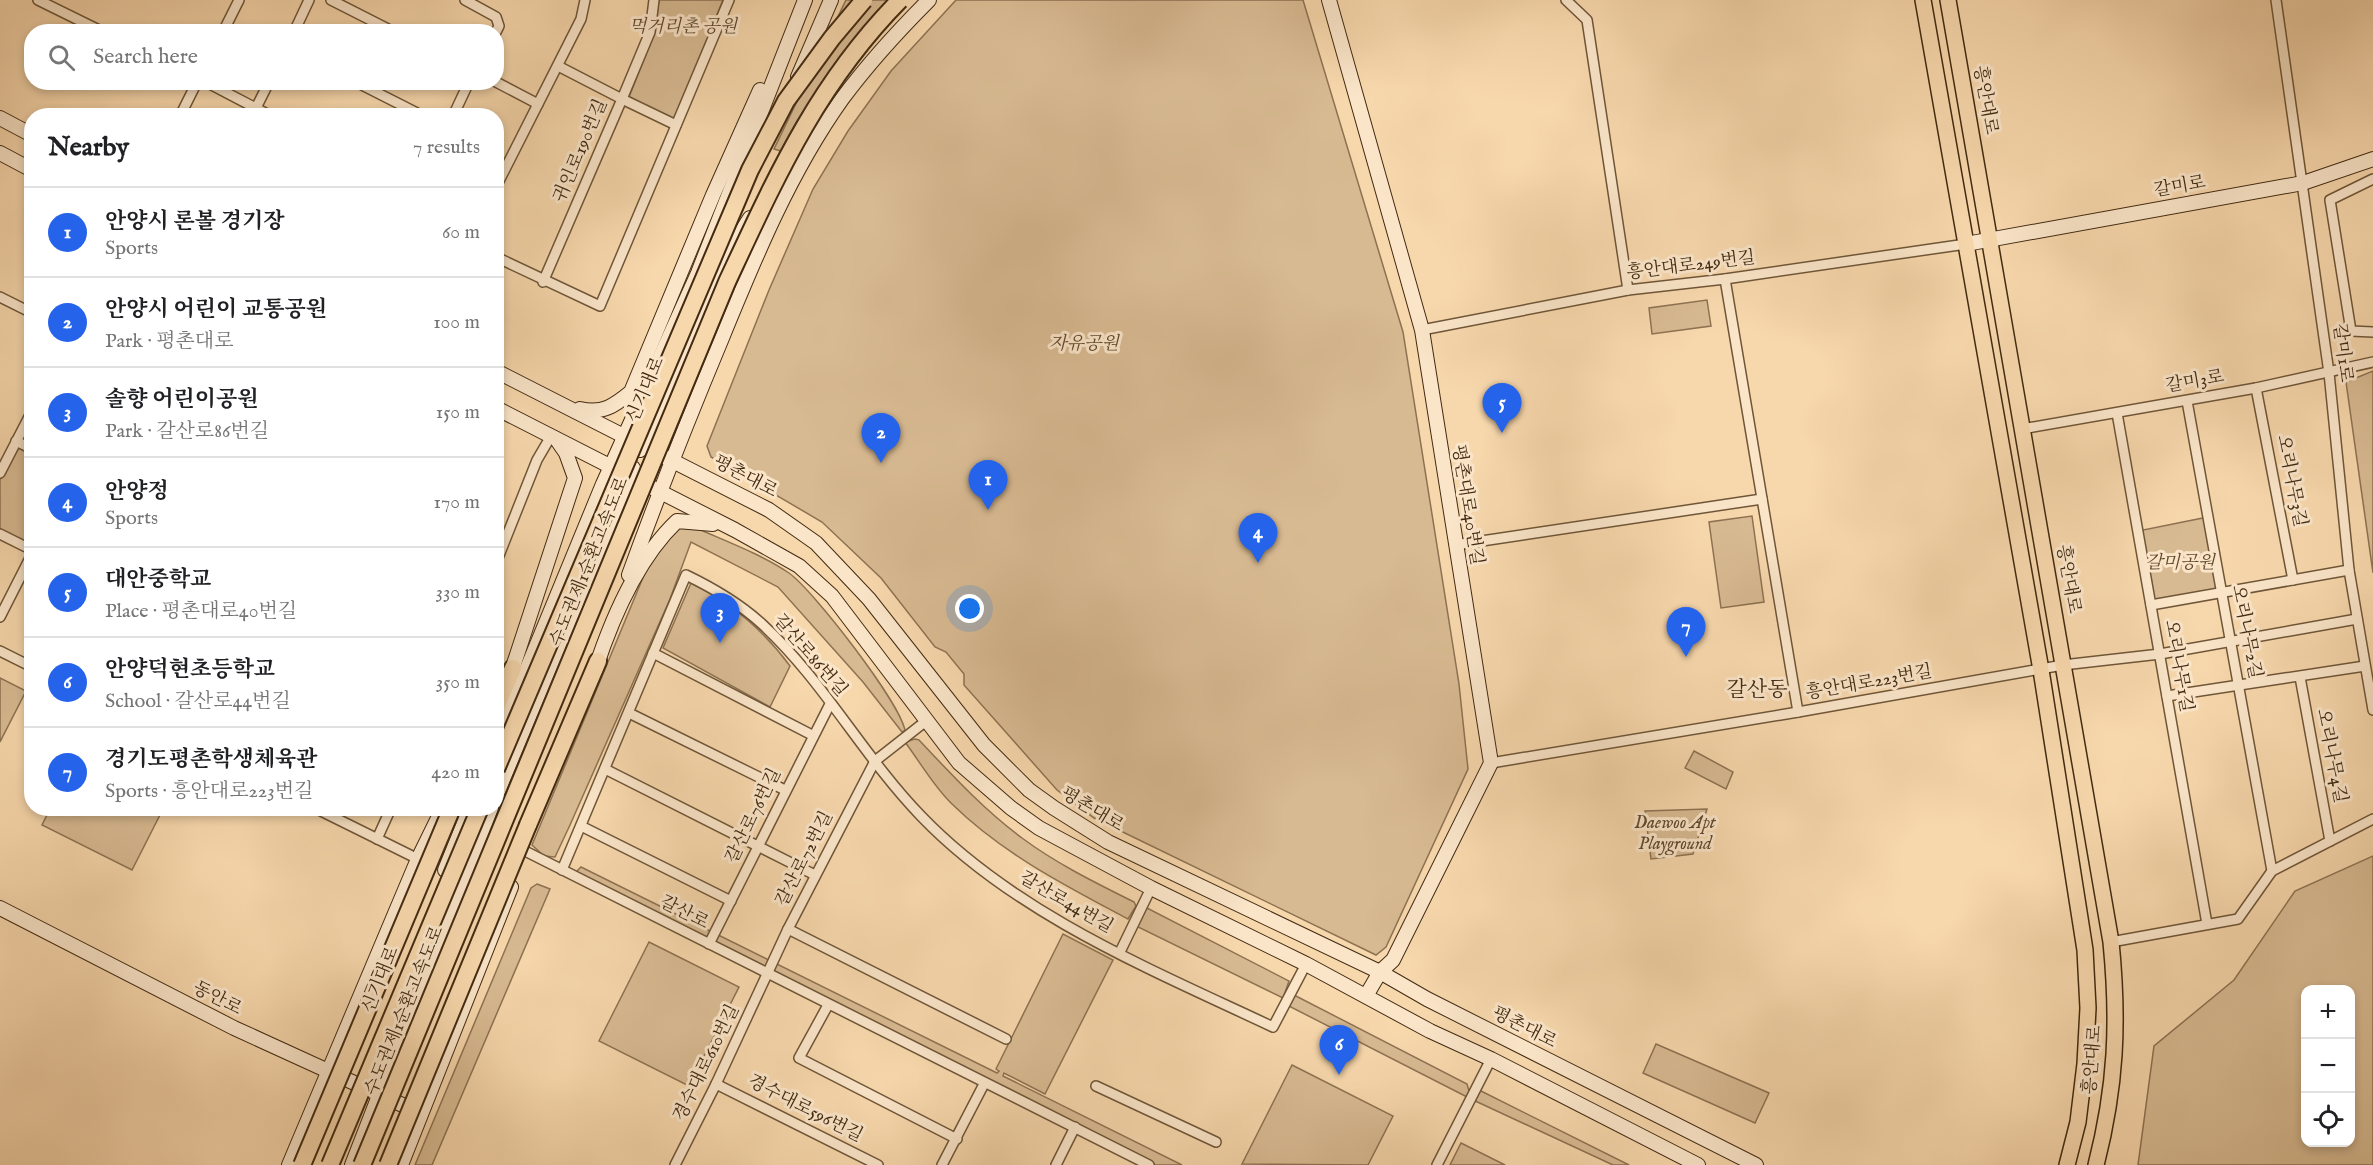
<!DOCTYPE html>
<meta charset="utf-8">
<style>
:root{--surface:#fff;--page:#f6f6f6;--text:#202124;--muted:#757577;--line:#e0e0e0;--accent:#2563eb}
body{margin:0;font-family:"IM FELL English","Noto Serif KR",serif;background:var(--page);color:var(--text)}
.controls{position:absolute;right:18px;bottom:18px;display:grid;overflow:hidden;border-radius:12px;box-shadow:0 3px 9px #0003}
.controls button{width:54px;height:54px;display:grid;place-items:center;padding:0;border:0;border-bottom:2px solid var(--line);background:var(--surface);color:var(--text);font:30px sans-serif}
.you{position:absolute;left:970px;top:609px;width:21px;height:21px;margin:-15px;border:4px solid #fff;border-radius:50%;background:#1a73e8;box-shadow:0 0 0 9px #1a73e833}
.badge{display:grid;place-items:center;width:39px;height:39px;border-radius:50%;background:var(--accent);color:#fff;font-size:20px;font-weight:700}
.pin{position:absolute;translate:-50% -50px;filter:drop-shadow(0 2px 3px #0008)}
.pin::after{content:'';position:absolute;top:32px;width:21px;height:18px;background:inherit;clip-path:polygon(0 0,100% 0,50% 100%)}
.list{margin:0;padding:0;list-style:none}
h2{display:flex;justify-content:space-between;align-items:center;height:78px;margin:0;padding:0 24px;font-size:26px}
h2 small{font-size:20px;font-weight:400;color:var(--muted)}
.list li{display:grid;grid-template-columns:39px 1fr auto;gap:18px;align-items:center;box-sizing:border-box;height:90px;padding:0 24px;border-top:2px solid var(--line)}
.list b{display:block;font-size:22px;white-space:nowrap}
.list p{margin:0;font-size:20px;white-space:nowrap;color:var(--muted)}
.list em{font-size:20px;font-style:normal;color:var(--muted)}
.icon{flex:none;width:33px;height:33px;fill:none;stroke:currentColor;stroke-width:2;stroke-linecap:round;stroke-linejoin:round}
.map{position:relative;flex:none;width:2373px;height:1165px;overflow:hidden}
.search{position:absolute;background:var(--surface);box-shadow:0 3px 9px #0003;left:24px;top:24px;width:480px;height:66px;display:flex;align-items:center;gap:15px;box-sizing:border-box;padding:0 21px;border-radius:24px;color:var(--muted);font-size:22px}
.panel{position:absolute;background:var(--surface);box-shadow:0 3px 9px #0003;left:24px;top:108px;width:480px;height:708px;border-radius:24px}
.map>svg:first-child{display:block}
.green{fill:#d8ba92;stroke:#8d7252;stroke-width:1.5;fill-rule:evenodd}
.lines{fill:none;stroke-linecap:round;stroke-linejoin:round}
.street-casing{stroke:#6f5638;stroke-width:12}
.secondary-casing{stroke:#422b12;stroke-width:16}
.primary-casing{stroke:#422b12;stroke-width:18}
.highway-casing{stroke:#422b12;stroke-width:20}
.street{stroke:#fae5c9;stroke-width:9}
.secondary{stroke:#fae5c9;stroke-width:14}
.primary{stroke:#f7d7ac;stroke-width:15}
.highway{stroke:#f7d7ac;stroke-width:16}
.highway-bridge-casing{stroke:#422b12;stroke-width:20;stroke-linecap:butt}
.highway-bridge{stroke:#f7d7ac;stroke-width:16}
.labels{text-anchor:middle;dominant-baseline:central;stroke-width:6;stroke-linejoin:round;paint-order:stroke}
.park-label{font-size:18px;font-style:italic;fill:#60482c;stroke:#fae5c9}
.street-label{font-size:18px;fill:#422b12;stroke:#fae5c9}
.quarter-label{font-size:21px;fill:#422b12;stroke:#fae5c9}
</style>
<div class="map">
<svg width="2373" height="1165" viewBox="0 0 2373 1165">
<rect width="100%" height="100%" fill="#f7d7ac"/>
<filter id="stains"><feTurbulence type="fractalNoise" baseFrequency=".00333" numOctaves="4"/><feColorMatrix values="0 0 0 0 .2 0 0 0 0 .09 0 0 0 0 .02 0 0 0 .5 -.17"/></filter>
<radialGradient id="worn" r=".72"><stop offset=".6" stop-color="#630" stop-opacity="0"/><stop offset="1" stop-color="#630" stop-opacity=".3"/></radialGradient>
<g class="green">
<path d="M 659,0 L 723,0 L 674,121 L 629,97 L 654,34 Z"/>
<path d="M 846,0 L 895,0 L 784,152 L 774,149 Z"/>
<path d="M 956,0 L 1303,0 L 1403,332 L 1459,684 L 1468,769 L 1386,947 L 1376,955 L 1094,818 L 1057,790 L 964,685 L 964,674 L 946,652 L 935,647 L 881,578 L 822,522 L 711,457 L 707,446 L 769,290 L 813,189 L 848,131 L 891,71 Z"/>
<path d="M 1707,300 L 1711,326 L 1652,334 L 1649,308 Z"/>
<path d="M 2373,371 L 2373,573 L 2346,382 Z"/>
<path d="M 16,447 L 31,454 L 31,544 L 0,529 L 0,480 Z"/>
<path d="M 1752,516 L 1764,602 L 1721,608 L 1709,522 Z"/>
<path d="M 2208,517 L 2222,594 L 2151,605 L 2138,531 Z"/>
<path d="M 678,525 L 694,527 C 725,541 761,554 789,573 C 814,591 898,700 905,730 L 902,732 L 863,682 L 778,587 L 691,542 L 670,599 L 570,825 L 555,857 L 544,856 L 532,845 L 659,539 Z"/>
<path d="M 691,583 C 731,602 764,631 790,666 L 770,707 L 663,648 Z"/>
<path d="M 0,678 L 26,691 L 0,742 Z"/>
<path d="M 915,739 L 919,740 C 952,775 984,810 1022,838 C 1057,864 1096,883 1134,902 L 1136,906 L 1128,919 C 1066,886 1003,854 952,804 C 934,787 920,762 905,742 Z"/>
<path d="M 1694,751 L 1733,772 L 1726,789 L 1685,768 Z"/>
<path d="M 50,809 L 50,808 L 163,809 L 132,870 L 42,825 Z"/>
<path d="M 1707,809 L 1693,854 L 1651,859 L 1645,811 Z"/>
<path d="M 2373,856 L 2373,1165 L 2138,1165 L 2154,1046 L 2234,980 L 2295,891 ZM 2306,990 L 2350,990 L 2350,1142 L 2306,1142 Z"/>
<path d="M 581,867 L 997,1073 L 999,1071 L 996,1069 L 1063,934 L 1113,960 L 1045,1094 L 1004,1073 L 1003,1076 L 1182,1165 L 1153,1165 L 577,876 L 577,871 Z"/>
<path d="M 537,884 L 550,889 L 432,1165 L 415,1165 L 531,888 Z"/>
<path d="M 1143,908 L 1147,908 L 1289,981 L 1283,998 L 1134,925 Z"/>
<path d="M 649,942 L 739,987 L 689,1086 L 599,1041 Z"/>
<path d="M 1294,995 L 1467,1084 L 1471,1098 L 1479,1090 L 1629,1165 L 1613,1165 L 1471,1099 L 1285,1004 Z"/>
<path d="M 1656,1044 L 1769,1093 L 1755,1123 L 1643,1073 Z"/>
<path d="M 1292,1065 L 1393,1116 L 1368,1165 L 1242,1164 Z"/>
<path d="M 1461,1143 L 1505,1165 L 1450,1165 Z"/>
</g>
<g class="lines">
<g class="street-casing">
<g id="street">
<path d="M 38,0 L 103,32"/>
<path d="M 331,0 L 394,32"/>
<path d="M 465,0 L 496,17 L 499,26 L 496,32"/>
<path d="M 654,0 L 650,32 L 622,99 L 676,125"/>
<path d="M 1566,0 L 1587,20 L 1628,290"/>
<path d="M 2276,0 L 2329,373 L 2349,570 L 2373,710"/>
<path d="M 223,32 L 239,0"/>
<path d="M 294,32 L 309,0"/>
<path d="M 206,82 L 271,116"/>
<path d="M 356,82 L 423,116"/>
<path d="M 496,82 L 538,104"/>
<path d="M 256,108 L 269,82"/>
<path d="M 180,116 L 197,82"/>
<path d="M 453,116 L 469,82"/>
<path d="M 2373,179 L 2330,200 L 2351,331 L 2373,332"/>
<path d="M 496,187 L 581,19 L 585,0"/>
<path d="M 496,257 L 600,306 L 729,0"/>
<path d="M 1725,279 L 1798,712"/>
<path d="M 543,282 L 622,99 L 558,66"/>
<path d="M 0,297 L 32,313"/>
<path d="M 1422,330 L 1628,290 L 1725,279 L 1966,244"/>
<path d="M 2256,388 L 2293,580"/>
<path d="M 2187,401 L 2272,871"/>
<path d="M 2117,413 L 2207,924"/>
<path d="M 2022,429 L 2256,388 L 2373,362"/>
<path d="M 16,441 L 32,449"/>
<path d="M 0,473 L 32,411"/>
<path d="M 0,534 L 32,550"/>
<path d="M 1455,545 L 1762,499"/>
<path d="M 496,563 L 537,460 L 551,436"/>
<path d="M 2151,605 L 2349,570"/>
<path d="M 0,617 L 32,554"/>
<path d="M 0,651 L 32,667"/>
<path d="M 653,653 L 812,735"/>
<path d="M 2300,677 L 2330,841"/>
<path d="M 2167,696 L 2365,666"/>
<path d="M 629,713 L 785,790"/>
<path d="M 1491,763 L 1798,712 L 2063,665 L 2160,654 L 2357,619"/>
<path d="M 605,769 L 815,875"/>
<path d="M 315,808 L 418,859"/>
<path d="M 581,826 L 731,901"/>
<path d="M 377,839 L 391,808"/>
<path d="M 525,851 L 1149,1165"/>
<path d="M 562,870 L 686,575 C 713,588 739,603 762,624 C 823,680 863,756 921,816 C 1015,914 1152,970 1273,1027 L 1306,964"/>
<path d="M 788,929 L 1006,1039"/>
<path d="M 2111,942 L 2238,919 L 2272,871 L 2373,819"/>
<path d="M 709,944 L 830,704"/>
<path d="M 1120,952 L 1151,888"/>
<path d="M 828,1005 L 799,1058 L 957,1139"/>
<path d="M 716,1084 L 878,1165"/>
<path d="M 1096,1086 L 1216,1142"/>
<path d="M 675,1165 L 716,1084 L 788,929 L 875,761 L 926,721"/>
<path d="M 942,1165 L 984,1084"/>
<path d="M 1056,1165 L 1075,1127"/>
<path d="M 1437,1165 L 1491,1059"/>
</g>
</g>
<g class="secondary-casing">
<g id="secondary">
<path d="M 1329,0 L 1422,330 L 1491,763 L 1393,960 L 1380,972 L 1366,996"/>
<path d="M 798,77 L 831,0"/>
<path d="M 0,118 L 32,135"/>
<path d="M 0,153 L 32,170"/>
<path d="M 1966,244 L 2303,183 L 2373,159"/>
<path d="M 713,277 L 750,218"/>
<path d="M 496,371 L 769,510 L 816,543 L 869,599 L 984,745 L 1029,790 L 1054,808 L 1108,842 L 1380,972 L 1427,999 L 1756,1165"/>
<path d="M 496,408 L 735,530 L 799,566 L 832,596 L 959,763 L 1011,808 L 1039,828 L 1151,888 L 1306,964 L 1430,1031 L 1491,1059 L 1698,1165"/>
<path d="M 580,409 C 603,414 614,406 631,392 L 713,195 L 760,90"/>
<path d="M 640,450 L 711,283"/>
<path d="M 629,575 C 658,495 689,417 722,338 C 756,255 790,172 842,99 C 868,64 898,31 929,0"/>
<path d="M 595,670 C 612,618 637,559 677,521 L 713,524"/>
<path d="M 510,676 L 575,478 L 566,453 L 557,440"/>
<path d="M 496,744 L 603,484 L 698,273 L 805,0"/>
<path d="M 496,796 L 633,468"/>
<path d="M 445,870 L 470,808"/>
<path d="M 0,908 L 234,1028 L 420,1113"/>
<path d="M 289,1165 L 418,859 L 443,808"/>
<path d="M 352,1165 L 491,808"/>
<path d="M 401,1165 L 511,887"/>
</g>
</g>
<g class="primary-casing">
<g id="primary">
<path d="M 1923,0 L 2041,670 L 2085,950 L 2088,1008 L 2085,1064 L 2078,1122 L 2067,1165"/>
<path d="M 1948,0 L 2111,942 C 2119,1023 2116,1087 2096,1165"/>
</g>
</g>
<g class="highway-casing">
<g id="highway">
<path d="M 496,707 L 513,668"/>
<path d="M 528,825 L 598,661"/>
</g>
</g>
<use href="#street" class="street"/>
<use href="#secondary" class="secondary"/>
<use href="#primary" class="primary"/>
<use href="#highway" class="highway"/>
<g class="highway-bridge-casing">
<g id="highway-bridge">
<path d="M 496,769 L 750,170 L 786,101 L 832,38 L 864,0"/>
<path d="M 302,1165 L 452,808"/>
<path d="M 330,1165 L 480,808"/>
<path d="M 362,1165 L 727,282 C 776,177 817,84 900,0"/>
<path d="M 388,1165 L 528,825"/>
</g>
</g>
<use href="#highway-bridge" class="highway-bridge"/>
</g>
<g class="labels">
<g class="park-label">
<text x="683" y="27">먹거리촌 공원</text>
<text x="1084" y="344">자유공원</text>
<text x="2180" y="563">갈미공원</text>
<text x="1675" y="823">Daewoo Apt<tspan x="1675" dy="21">Playground</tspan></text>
</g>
<g class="street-label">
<text transform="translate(1985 100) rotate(80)">흥안대로</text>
<text transform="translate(581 151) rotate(-67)">귀인로190번길</text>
<text transform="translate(2180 187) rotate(-10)">갈미로</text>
<text transform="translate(1691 266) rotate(-7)">흥안대로249번길</text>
<text transform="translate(2342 353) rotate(83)">갈미1로</text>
<text transform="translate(2195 382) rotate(-10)">갈미3로</text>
<text transform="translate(646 390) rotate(-67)">신기대로</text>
<text transform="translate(745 477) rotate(28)">평촌대로</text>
<text transform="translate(2291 481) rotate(79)">오리나무3길</text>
<text transform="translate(1467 505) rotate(81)">평촌대로40번길</text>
<text transform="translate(590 562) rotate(-68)">수도권제1순환고속도로</text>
<text transform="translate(2068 579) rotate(80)">흥안대로</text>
<text transform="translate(2246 632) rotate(79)">오리나무2길</text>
<text transform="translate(810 656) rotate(49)">갈산로86번길</text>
<text transform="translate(2178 666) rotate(80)">오리나무1길</text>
<text transform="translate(1869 683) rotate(-10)">흥안대로223번길</text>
<text transform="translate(2331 756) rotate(79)">오리나무4길</text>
<text transform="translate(1092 810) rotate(31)">평촌대로</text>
<text transform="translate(754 816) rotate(-64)">갈산로76번길</text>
<text transform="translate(805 859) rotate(-63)">갈산로72번길</text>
<text transform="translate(1066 903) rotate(30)">갈산로44번길</text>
<text transform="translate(684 913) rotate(27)">갈산로</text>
<text transform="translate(381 980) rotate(-68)">신기대로</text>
<text transform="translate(217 999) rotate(27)">동안로</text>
<text transform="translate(405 1011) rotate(-68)">수도권제1순환고속도로</text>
<text transform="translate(1524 1028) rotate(27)">평촌대로</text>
<text transform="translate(2093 1060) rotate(-85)">흥안대로</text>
<text transform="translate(707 1063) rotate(-64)">경수대로610번길</text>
<text transform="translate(805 1109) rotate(27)">경수대로596번길</text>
</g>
<g class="quarter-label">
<text x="1757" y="690">갈산동</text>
</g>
</g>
<rect width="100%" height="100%" filter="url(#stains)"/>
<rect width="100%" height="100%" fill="url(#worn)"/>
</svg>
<div class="controls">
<button>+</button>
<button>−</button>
<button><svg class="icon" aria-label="locate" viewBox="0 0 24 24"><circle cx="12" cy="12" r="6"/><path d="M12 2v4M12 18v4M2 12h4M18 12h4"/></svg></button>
</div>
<div class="you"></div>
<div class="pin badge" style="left:988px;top:510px">1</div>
<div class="pin badge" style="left:881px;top:463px">2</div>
<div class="pin badge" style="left:720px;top:643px">3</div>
<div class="pin badge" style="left:1258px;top:563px">4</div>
<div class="pin badge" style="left:1502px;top:433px">5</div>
<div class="pin badge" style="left:1339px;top:1075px">6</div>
<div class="pin badge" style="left:1686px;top:657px">7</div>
<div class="search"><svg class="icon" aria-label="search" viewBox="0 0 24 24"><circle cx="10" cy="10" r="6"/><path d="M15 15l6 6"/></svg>Search here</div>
<section class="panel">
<h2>Nearby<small>7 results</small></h2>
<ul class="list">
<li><span class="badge">1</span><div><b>안양시 론볼 경기장</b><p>Sports</p></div><em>60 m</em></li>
<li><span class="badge">2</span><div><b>안양시 어린이 교통공원</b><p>Park · 평촌대로</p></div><em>100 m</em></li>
<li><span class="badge">3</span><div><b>솔향 어린이공원</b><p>Park · 갈산로86번길</p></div><em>150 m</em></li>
<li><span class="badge">4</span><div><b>안양정</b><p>Sports</p></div><em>170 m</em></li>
<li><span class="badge">5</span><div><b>대안중학교</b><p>Place · 평촌대로40번길</p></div><em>330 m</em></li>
<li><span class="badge">6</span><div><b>안양덕현초등학교</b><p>School · 갈산로44번길</p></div><em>350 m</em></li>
<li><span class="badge">7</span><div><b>경기도평촌학생체육관</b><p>Sports · 흥안대로223번길</p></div><em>420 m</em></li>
</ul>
</section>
</div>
